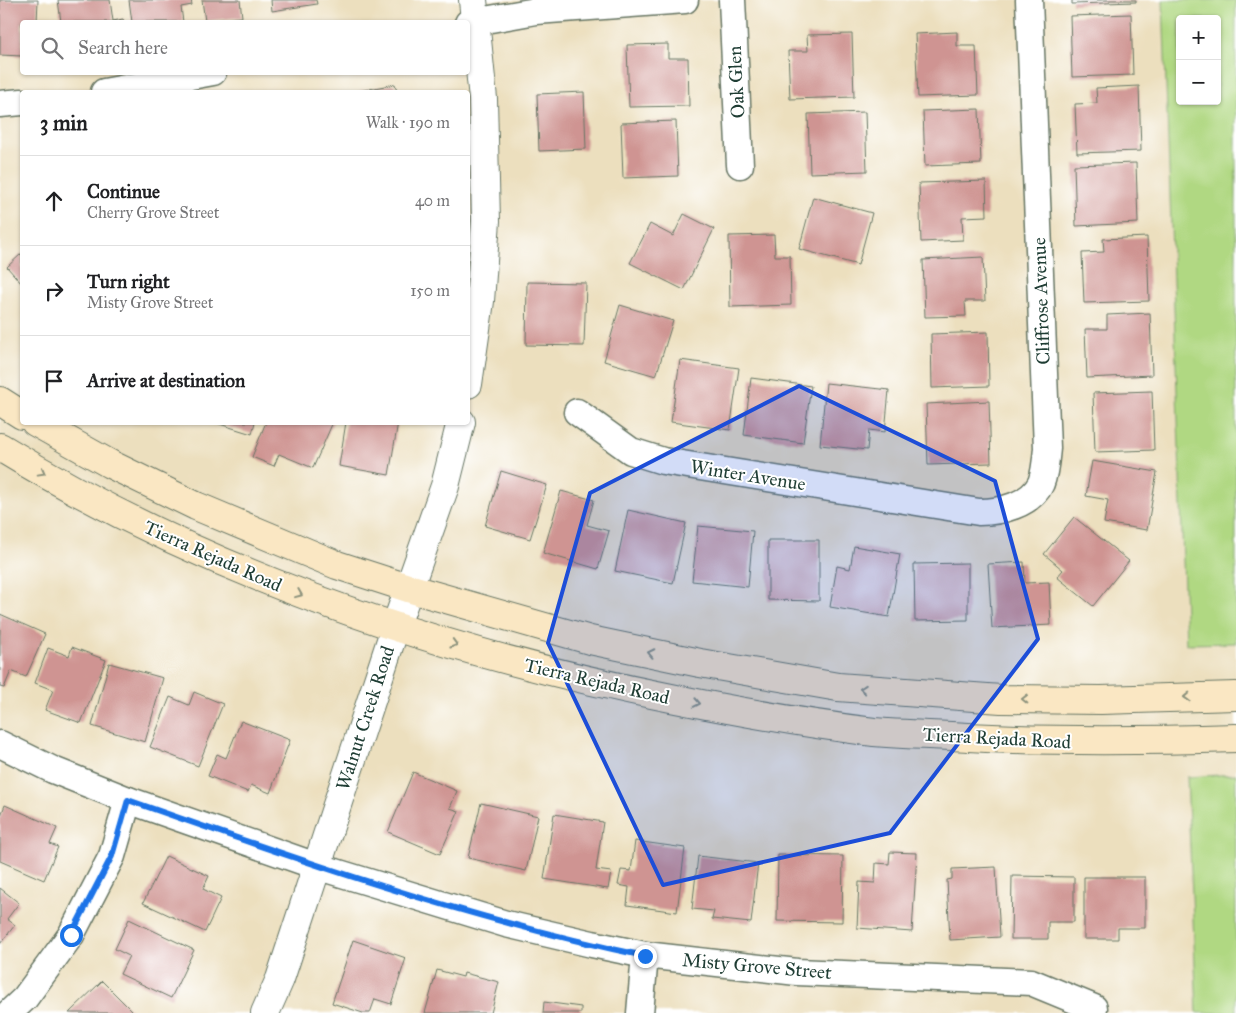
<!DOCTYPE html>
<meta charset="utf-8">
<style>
:root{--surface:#fff;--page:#f2f2f2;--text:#202124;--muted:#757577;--line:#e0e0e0}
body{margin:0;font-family:"IM FELL Great Primer",serif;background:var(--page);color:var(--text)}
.controls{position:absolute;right:15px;top:15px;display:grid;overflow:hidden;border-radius:5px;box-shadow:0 1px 4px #0004}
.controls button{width:45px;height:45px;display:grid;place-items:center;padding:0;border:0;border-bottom:1px solid var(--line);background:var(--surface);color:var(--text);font:25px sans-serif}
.stop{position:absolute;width:15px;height:15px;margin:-11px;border:4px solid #1a73e8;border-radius:50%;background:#fff}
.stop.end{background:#1a73e8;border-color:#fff;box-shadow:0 1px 5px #0008}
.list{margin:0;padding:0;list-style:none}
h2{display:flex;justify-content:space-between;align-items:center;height:65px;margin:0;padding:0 20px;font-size:21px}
h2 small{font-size:16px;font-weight:400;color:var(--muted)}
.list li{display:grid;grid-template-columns:32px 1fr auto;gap:15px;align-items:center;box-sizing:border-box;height:90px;padding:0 20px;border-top:1px solid var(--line)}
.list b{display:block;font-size:19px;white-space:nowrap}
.list p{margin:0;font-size:16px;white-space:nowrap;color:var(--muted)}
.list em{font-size:16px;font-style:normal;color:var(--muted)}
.icon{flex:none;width:28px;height:28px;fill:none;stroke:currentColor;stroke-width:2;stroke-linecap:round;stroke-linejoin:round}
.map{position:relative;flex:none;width:1236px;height:1013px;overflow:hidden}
.search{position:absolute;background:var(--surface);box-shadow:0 1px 4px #0004;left:20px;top:20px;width:450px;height:55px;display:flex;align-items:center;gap:12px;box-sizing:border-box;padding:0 18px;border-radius:5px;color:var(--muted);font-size:19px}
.panel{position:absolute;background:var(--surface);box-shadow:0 1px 4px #0004;left:20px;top:90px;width:450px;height:335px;border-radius:5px}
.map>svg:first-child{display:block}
.green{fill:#b0d882;stroke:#688a5b;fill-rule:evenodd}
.building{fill:#cf9492}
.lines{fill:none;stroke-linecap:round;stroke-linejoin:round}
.minor-casing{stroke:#677664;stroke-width:29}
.tertiary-casing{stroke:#677664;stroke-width:30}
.secondary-casing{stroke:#677664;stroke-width:30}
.minor{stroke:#fff;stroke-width:26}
.tertiary{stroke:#fff;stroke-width:28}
.secondary{stroke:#fae7c3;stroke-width:28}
.oneway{stroke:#8c927c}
.route{stroke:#1a73e8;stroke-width:6}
.marked{fill:#1d4ed8;fill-opacity:0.2;stroke:#1d4ed8;stroke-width:4;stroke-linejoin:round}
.labels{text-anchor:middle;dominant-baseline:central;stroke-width:4;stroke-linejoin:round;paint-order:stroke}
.street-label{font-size:19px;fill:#1f3d34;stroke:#fff}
</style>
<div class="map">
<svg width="1236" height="1013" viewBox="0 0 1236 1013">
<rect width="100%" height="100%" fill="#fff"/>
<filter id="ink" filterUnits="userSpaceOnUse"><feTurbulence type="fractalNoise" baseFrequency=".02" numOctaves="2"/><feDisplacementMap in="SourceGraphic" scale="10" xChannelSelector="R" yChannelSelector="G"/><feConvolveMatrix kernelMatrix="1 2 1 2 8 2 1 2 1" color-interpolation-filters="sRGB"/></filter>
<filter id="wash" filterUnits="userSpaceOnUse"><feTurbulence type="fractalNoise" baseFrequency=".0096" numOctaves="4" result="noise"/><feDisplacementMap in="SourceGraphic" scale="20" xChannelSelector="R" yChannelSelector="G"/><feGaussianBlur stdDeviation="1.12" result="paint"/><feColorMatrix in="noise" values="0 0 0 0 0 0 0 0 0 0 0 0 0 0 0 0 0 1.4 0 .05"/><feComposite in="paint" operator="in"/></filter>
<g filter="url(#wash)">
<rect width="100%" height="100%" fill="#ecdfbe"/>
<g class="green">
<path d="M 1163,0 L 1236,0 L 1236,643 L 1186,644 ZM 1180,19 L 1217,19 L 1217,101 L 1180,101 Z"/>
<path d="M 1236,774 L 1236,1013 L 1197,1013 L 1187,777 Z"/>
</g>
<g id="blocks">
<g class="building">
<path d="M 0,0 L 38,0 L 37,22 L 22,22 L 22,56 L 0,55 Z"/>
<path d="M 58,0 L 110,0 L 113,21 L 123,19 L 124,22 L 61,22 Z"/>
<path d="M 129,0 L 191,0 L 192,5 L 181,7 L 183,22 L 132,22 Z"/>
<path d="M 202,0 L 240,0 L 242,17 L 205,21 Z"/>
<path d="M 271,0 L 316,0 L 317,4 L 272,11 Z"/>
<path d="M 1072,0 L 1136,0 L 1136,2 L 1072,4 Z"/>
<path d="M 1131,14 L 1133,75 L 1072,77 L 1070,16 Z"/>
<path d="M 957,32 L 957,46 L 976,46 L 978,95 L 918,97 L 915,34 Z"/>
<path d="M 852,34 L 854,97 L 790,99 L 788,51 L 808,51 L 807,35 Z"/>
<path d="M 668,44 L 668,58 L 688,58 L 689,106 L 629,107 L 627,45 Z"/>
<path d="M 395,84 L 397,92 L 359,92 L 359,91 Z"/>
<path d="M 1139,86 L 1141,151 L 1077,153 L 1075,104 L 1097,103 L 1096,88 Z"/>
<path d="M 584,92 L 586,149 L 539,151 L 537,94 Z"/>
<path d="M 979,109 L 981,164 L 925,166 L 923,111 Z"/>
<path d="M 865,112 L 867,171 L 810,173 L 808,114 Z"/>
<path d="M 676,121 L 678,176 L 623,178 L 621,123 Z"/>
<path d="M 1136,163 L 1138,223 L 1076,226 L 1074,165 Z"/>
<path d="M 986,181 L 987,216 L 962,217 L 963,240 L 921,242 L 919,183 Z"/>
<path d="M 813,197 L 872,213 L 858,265 L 799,249 Z"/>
<path d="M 684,214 L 714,229 L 684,290 L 630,263 L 650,224 L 673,236 Z"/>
<path d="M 774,235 L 775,256 L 790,256 L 791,305 L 730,307 L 729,236 Z"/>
<path d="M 1147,237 L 1149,301 L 1084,303 L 1082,253 L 1104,252 L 1103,239 Z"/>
<path d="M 22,253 L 22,284 L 7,267 Z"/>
<path d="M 983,257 L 985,301 L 965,301 L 966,316 L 925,317 L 923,260 Z"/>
<path d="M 527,282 L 586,283 L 584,346 L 526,345 Z"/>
<path d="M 620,305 L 673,321 L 656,376 L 604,361 Z"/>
<path d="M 1150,313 L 1152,375 L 1087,378 L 1085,329 L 1107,329 L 1107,315 Z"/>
<path d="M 988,332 L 989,386 L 932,388 L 931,334 Z"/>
<path d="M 680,360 L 739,368 L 730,430 L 671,422 Z"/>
<path d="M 751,378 L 811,386 L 803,443 L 744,435 Z"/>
<path d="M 826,383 L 889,390 L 885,432 L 869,430 L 867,450 L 820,445 Z"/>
<path d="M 1152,391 L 1154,450 L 1095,452 L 1093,393 Z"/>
<path d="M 989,401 L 991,463 L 928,465 L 926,404 Z"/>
<path d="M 213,422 L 255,422 L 252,434 Z"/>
<path d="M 266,422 L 333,422 L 313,468 L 279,454 L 274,466 L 252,457 Z"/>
<path d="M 346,422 L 398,422 L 389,475 L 339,466 Z"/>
<path d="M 1092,461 L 1157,472 L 1147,530 L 1104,523 L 1108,500 L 1086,496 Z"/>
<path d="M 501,471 L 547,485 L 530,539 L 485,526 Z"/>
<path d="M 561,491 L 594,500 L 587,525 L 609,531 L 598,569 L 543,553 Z"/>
<path d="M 628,510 L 686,523 L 673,583 L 615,571 Z"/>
<path d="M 1074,517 L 1129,561 L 1093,606 L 1057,577 L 1063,570 L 1044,554 Z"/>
<path d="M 698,526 L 753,531 L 748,587 L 692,581 Z"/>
<path d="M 768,540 L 819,540 L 819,601 L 768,600 Z"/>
<path d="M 854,546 L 900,554 L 889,617 L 830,607 L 837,566 L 850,569 Z"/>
<path d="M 1024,562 L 1025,583 L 1049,582 L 1051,625 L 992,628 L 988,564 Z"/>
<path d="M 968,563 L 968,620 L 915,621 L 914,564 Z"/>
<path d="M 0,614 L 45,634 L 26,677 L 11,671 L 4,688 L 0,687 Z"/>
<path d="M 72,647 L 106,660 L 81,723 L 45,710 L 53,690 L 35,683 L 48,648 L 69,656 Z"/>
<path d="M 109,663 L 163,678 L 145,742 L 92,726 Z"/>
<path d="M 194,692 L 223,704 L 198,766 L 150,747 L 170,697 L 189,705 Z"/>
<path d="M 241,721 L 290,740 L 270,793 L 251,785 L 248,792 L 208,776 L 217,754 L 226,758 Z"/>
<path d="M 413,772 L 457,791 L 450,808 L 459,811 L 440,854 L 388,832 Z"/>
<path d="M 481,803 L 538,816 L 526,871 L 468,858 Z"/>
<path d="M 5,805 L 57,828 L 50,844 L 58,847 L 44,880 L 0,861 L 0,818 Z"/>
<path d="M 554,814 L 603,822 L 596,870 L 611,872 L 608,889 L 544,879 Z"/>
<path d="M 635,841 L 685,848 L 677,912 L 627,905 L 629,887 L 618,885 L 621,870 L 631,871 Z"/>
<path d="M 890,852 L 917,853 L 912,932 L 857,928 L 859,882 L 875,883 L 876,863 L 889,864 Z"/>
<path d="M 778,855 L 843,856 L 842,922 L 777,921 Z"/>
<path d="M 166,856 L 209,876 L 203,889 L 221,898 L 205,932 L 143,903 Z"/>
<path d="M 698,856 L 758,863 L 751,923 L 712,919 L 714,911 L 692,909 Z"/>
<path d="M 996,867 L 1000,937 L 950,940 L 947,880 L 952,879 L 952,869 Z"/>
<path d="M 1012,876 L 1074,877 L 1074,922 L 1048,922 L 1048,939 L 1011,939 Z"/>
<path d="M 1084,877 L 1145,877 L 1145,928 L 1118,928 L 1118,939 L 1084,939 Z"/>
<path d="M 0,888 L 19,903 L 7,919 L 15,925 L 0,944 Z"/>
<path d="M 129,919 L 194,950 L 171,998 L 120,974 L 129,956 L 115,949 Z"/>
<path d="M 353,940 L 406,958 L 391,1004 L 375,999 L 370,1013 L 363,1013 L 332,1003 Z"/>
<path d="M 437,970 L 463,977 L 464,973 L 499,982 L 491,1013 L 425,1013 Z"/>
<path d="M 102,981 L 134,1013 L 69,1013 Z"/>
<path d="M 544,1002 L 581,1007 L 581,1013 L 543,1013 Z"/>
</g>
</g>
</g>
<g filter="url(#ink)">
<use href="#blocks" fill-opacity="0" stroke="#677664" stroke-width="1"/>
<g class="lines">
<g class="minor-casing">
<g id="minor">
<path d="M 732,0 L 740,165"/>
<path d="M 468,23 L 536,11 L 685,0"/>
<path d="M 104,92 L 213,72"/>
<path d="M 0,104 L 22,102"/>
<path d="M 577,412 L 631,451 L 663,461 L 979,512 C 1000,512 1031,505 1041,483 C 1045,473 1046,459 1047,448 L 1029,0"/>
<path d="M 0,744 L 53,770 L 128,800 L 316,866 L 506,924 L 592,944 L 645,955 L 797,972 L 1031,982 L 1094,1008"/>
<path d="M 9,1013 L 25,998 L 71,935 L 112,856 L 128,800"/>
<path d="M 640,1013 L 645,955"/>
</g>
</g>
<g class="tertiary-casing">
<g id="tertiary">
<path d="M 468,384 L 480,301 L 486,221 L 483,99 L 473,0"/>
<path d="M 265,1013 L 280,979 L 395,628 L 445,486 L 461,422"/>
</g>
</g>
<g class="secondary-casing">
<g id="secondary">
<path d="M 0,401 L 22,415"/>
<path d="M 35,422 L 110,464 L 196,506 L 337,565 L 408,588 L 590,640 L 700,663 L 838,687 L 1001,699 L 1101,700 L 1236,696"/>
<path d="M 0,447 C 207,574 438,652 676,699 C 741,712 808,724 874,732 C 899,734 926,735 951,736 C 1046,742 1141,741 1236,738"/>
</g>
</g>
<use href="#minor" class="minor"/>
<use href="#tertiary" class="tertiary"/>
<use href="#secondary" class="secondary"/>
</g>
<defs><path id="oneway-chevron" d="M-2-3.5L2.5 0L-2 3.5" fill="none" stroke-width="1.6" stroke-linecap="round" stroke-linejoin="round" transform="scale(1.25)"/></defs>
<g class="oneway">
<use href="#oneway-chevron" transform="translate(42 472) rotate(29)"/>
<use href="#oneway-chevron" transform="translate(299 594) rotate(22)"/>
<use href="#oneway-chevron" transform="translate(454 644) rotate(16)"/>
<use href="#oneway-chevron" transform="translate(651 653) rotate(-168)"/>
<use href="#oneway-chevron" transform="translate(863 689) rotate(-176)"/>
<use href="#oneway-chevron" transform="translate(1187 697) rotate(178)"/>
<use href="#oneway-chevron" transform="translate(1025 699) rotate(-179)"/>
<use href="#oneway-chevron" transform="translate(697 703) rotate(11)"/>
</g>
</g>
<g class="lines" filter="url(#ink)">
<path class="route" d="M 71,935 L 112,856 L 128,800 C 298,860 468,919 645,956"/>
</g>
<path class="marked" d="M 799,386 L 995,481 L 1038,639 L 890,833 L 663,885 L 548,643 L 590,493 Z"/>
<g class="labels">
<g class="street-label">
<text transform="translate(736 82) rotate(-93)">Oak Glen</text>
<text transform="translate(1041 301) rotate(-92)">Cliffrose Avenue</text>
<text transform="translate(748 475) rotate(9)">Winter Avenue</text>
<text transform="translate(213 556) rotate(24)">Tierra Rejada Road</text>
<text transform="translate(597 681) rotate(13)">Tierra Rejada Road</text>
<text transform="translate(365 718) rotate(-72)">Walnut Creek Road</text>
<text transform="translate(997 738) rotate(3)">Tierra Rejada Road</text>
<text transform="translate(757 966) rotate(5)">Misty Grove Street</text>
</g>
</g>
</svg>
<div class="controls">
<button>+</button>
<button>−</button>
</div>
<div class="stop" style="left:71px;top:935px"></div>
<div class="stop end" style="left:645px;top:956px"></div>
<div class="search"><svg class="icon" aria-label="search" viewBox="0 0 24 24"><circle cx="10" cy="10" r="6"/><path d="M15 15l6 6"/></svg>Search here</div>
<section class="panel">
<h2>3 min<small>Walk · 190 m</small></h2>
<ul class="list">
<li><svg class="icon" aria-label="ahead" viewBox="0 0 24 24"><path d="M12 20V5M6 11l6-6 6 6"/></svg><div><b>Continue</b><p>Cherry Grove Street</p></div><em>40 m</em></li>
<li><svg class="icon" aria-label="right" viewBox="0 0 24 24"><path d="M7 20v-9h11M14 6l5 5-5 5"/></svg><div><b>Turn right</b><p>Misty Grove Street</p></div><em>150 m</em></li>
<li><svg class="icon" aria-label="arrive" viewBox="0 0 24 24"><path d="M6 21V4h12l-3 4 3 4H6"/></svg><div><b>Arrive at destination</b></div></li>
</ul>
</section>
</div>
